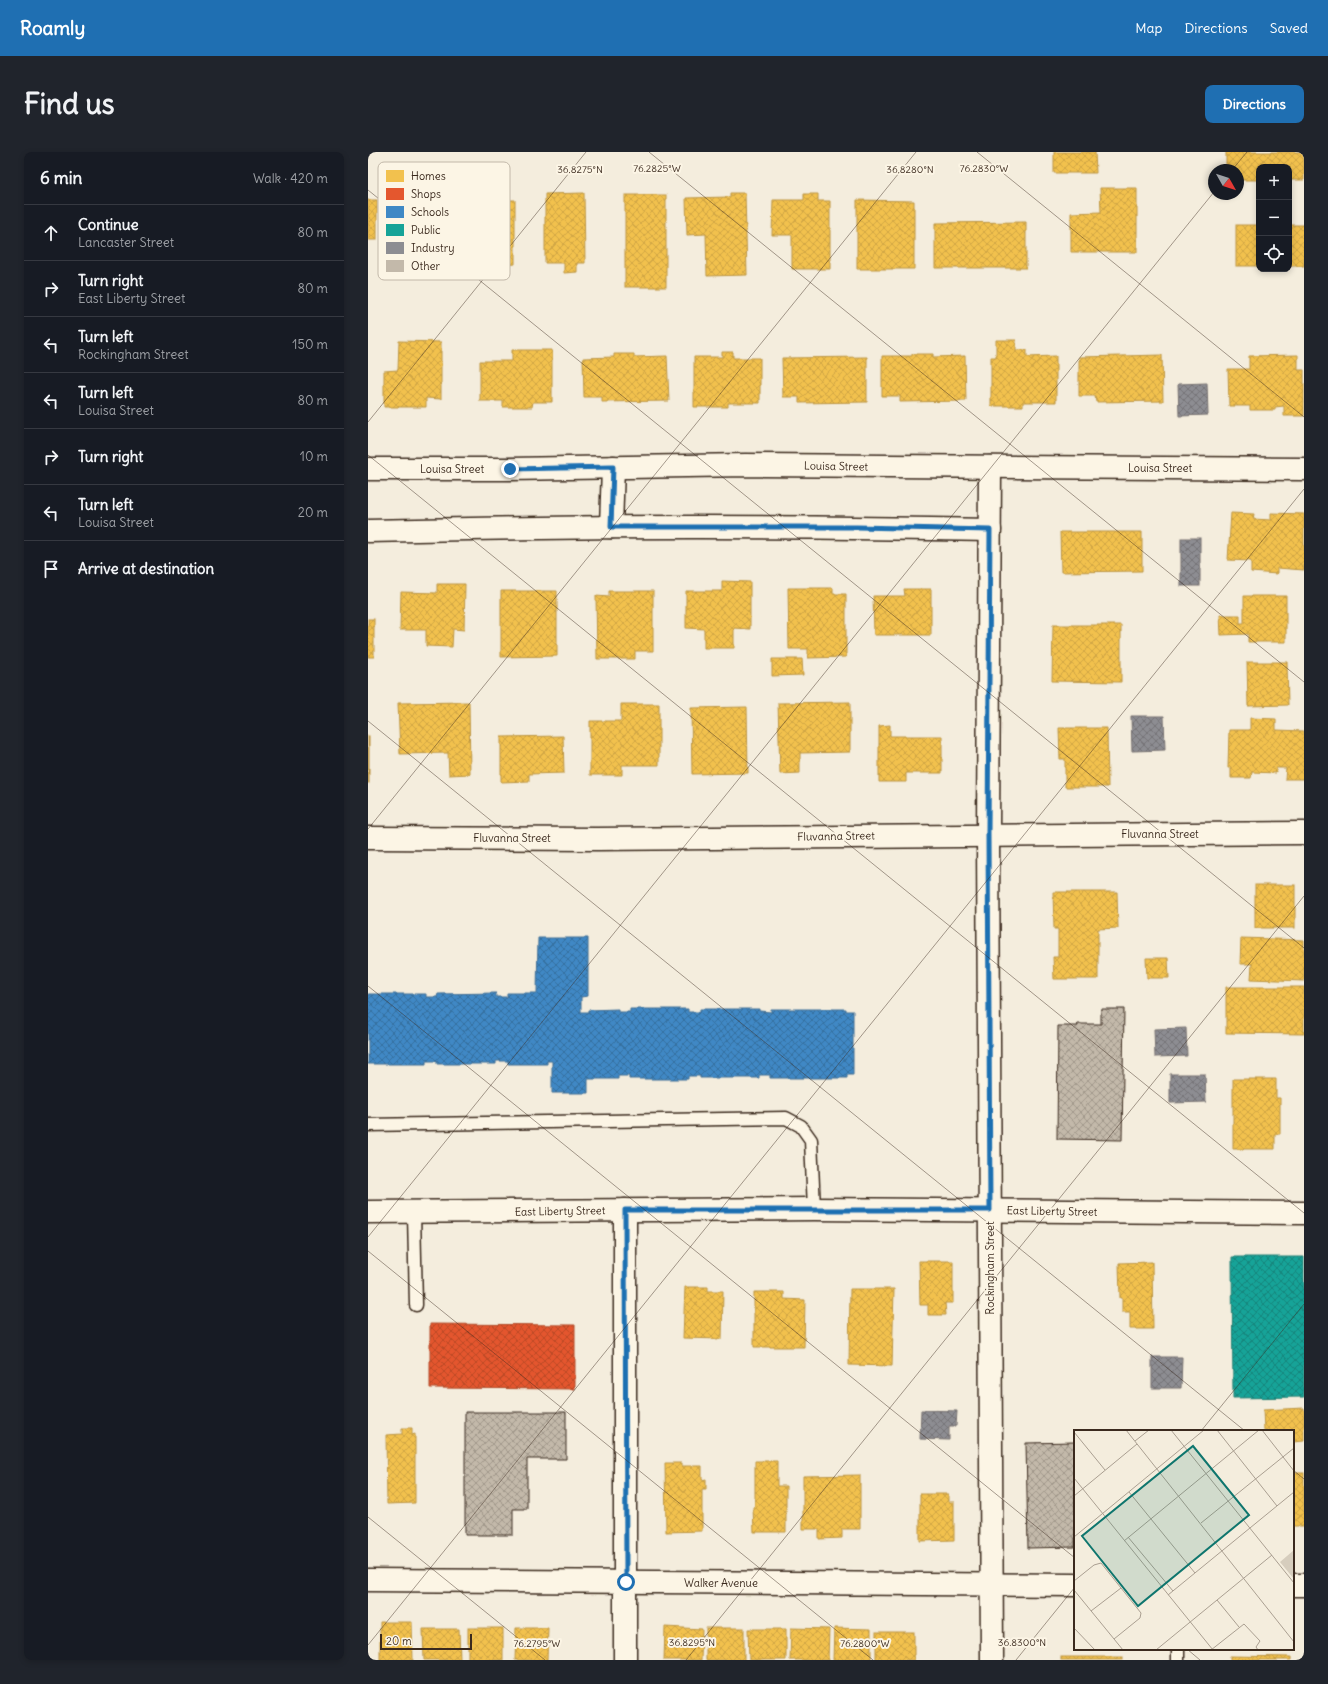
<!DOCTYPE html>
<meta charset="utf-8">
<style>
:root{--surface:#171b24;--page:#20242c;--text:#f1f3f6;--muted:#9ea1a6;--line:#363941;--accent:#1f6fb2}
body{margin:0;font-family:Delius,sans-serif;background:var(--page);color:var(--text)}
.controls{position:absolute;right:12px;top:12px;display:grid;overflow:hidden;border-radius:8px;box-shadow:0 2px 6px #0003}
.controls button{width:36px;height:36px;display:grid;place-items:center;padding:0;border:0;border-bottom:1px solid var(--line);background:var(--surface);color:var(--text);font:20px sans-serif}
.compass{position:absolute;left:840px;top:12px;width:36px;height:36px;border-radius:50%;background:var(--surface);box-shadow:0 2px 6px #0003;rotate:129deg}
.scale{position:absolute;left:12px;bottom:10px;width:92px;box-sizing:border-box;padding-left:4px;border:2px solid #3b2a1e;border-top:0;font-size:11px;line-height:14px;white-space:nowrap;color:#3b2a1e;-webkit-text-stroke:3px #fcf5e5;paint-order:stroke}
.stop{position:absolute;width:12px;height:12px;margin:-9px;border:3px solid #1f6fb2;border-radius:50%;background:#fff}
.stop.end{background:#1f6fb2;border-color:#fff;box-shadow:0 1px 4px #0008}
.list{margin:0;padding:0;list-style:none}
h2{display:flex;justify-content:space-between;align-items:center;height:52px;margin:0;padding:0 16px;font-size:17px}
h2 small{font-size:13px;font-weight:400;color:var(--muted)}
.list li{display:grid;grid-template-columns:26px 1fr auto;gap:12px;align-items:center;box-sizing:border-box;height:56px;padding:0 16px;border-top:1px solid var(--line)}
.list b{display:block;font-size:15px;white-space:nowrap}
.list p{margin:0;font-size:13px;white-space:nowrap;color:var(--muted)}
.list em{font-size:13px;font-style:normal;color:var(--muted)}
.icon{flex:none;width:22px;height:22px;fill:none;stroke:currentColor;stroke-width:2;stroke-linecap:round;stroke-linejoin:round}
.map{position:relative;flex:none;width:936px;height:1508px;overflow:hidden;border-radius:8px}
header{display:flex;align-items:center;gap:24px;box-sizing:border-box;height:56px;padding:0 20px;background:var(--accent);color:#fff}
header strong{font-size:19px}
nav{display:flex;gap:22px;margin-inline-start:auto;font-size:14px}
.intro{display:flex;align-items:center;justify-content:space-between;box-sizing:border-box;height:96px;padding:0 24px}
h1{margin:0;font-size:28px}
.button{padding:10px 18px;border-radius:8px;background:var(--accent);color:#fff;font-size:14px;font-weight:700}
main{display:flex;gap:24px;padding:0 24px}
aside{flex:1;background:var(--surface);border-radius:8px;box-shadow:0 2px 6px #0003}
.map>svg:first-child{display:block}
.homes{fill:url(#homes-cross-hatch);stroke:#bb9440}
.shops{fill:url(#shops-cross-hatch);stroke:#b14a29}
.schools{fill:url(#schools-cross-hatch);stroke:#3e6c93}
.public{fill:url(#public-cross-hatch);stroke:#227f73}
.industry{fill:url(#industry-cross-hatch);stroke:#746f6f}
.building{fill:url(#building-cross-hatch);stroke:#3b2a1e}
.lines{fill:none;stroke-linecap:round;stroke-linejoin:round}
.service-casing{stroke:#3b2a1e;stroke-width:15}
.minor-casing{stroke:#3b2a1e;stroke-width:25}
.secondary-casing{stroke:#3b2a1e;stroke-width:25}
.service{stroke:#fcf5e5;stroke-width:12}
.minor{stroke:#fcf5e5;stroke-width:22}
.secondary{stroke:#fcf5e5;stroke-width:22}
.route{stroke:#1f6fb2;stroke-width:5}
.ticks{fill:none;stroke:#3b2a1e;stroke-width:1;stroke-opacity:0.45}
.labels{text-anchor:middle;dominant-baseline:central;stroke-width:4;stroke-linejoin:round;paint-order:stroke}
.street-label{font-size:11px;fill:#3b2a1e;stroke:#fcf5e5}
.inset-road{fill:none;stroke:#aa9f91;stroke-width:1}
.view{fill:#0f766e;fill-opacity:0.15;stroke:#0f766e;stroke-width:2}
.inset-edge{fill:none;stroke:#3b2a1e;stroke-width:2}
.key{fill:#fcf5e5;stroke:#c2b8a9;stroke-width:1}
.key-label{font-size:11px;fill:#3b2a1e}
.ticks-label{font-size:10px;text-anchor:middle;fill:#3b2a1e;stroke:#fcf5e5;stroke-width:4;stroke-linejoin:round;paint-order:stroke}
</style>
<header>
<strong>Roamly</strong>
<nav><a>Map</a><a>Directions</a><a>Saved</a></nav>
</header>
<div class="intro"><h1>Find us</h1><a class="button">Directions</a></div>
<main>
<aside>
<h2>6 min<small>Walk · 420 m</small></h2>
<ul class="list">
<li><svg class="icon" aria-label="ahead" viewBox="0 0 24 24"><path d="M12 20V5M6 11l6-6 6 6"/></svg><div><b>Continue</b><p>Lancaster Street</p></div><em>80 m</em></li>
<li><svg class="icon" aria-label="right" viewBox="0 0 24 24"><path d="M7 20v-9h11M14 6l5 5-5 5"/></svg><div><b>Turn right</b><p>East Liberty Street</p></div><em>80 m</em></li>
<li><svg class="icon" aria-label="left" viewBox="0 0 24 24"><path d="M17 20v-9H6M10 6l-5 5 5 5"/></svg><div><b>Turn left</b><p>Rockingham Street</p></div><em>150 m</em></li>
<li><svg class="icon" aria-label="left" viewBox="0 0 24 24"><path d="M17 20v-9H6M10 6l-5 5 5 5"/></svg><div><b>Turn left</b><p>Louisa Street</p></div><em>80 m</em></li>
<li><svg class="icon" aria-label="right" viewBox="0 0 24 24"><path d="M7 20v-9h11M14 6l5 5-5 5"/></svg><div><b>Turn right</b></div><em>10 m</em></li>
<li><svg class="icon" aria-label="left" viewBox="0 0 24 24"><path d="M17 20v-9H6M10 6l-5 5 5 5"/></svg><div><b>Turn left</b><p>Louisa Street</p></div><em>20 m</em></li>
<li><svg class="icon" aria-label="arrive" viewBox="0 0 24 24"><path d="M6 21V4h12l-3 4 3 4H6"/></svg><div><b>Arrive at destination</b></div></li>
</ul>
</aside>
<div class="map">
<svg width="936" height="1508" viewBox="0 0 936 1508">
<defs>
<pattern id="homes-cross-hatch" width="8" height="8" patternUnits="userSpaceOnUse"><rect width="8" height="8" fill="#f2c14e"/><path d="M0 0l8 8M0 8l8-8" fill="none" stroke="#d0a644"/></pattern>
<pattern id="shops-cross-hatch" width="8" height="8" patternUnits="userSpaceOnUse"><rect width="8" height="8" fill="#e4572e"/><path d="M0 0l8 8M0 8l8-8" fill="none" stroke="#ba4827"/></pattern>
<pattern id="schools-cross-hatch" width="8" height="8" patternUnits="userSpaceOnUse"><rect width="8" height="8" fill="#3f88c5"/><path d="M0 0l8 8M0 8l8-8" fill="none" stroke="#366f9f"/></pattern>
<pattern id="public-cross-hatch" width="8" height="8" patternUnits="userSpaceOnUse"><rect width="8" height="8" fill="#17a398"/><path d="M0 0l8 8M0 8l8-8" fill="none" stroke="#16857b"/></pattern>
<pattern id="industry-cross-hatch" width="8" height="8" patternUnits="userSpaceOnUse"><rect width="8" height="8" fill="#8d8d92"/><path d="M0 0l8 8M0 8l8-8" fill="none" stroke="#747377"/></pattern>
<pattern id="building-cross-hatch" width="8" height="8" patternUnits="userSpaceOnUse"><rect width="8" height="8" fill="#c3b9aa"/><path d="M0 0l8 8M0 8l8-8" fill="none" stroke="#a0978a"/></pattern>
</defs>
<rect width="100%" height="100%" fill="#f4eddd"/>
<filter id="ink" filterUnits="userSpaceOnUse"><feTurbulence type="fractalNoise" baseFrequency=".025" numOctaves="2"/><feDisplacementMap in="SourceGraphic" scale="8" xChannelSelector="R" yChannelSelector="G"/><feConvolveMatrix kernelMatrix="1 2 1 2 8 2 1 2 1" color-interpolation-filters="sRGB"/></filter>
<g filter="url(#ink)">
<g class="homes">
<path d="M 686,0 L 727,0 L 728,21 L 686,21 Z"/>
<path d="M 858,0 L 936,0 L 936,28 L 921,28 L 921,15 L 891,15 L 891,28 L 870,28 L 870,18 L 858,18 Z"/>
<path d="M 732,36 L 769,36 L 769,100 L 703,100 L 703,61 L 733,60 Z"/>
<path d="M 216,41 L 217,111 L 209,111 L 209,120 L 196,121 L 196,111 L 177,111 L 177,42 Z"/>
<path d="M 362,41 L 377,41 L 379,123 L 339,124 L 338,82 L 319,83 L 318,46 L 362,45 Z"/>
<path d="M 436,42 L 450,42 L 450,49 L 462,49 L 462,117 L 424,117 L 424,83 L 404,83 L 405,48 L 436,48 Z"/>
<rect x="257" y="43" width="41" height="92"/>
<rect x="0" y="48" width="9" height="40"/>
<path d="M 107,48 L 147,48 L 147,112 L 139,113 L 139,122 L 126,122 L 126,113 L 107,113 Z"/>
<path d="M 489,48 L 546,49 L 546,117 L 489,117 Z"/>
<path d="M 658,70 L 658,116 L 567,116 L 567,71 Z"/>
<rect x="868" y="73" width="23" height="41"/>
<rect x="921" y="73" width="15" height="41"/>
<path d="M 628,188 L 648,188 L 648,198 L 659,198 L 659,205 L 688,204 L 688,250 L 655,250 L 655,254 L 623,254 L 623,205 L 628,205 Z"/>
<path d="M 31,189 L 73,190 L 73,247 L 58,246 L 58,255 L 16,255 L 16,219 L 30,218 Z"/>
<path d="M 144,198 L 184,198 L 184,250 L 165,250 L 164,255 L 135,255 L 135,249 L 112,249 L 112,209 L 144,209 Z"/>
<path d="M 354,200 L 365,200 L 365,206 L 392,206 L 392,251 L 360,251 L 360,255 L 326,255 L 326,205 L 354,205 Z"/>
<path d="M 246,202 L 266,202 L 266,205 L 299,204 L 301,249 L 234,250 L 234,245 L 216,245 L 215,206 L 246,205 Z"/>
<path d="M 544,202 L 565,202 L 565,205 L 597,204 L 598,249 L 532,250 L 532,244 L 514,244 L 514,204 L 544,204 Z"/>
<path d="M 794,203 L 795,249 L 728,250 L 727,244 L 711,244 L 711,205 Z"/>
<path d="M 930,203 L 930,218 L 936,218 L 936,264 L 916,264 L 916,254 L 907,255 L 907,258 L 882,258 L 882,254 L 861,254 L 860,217 L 881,217 L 881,204 Z"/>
<path d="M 499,205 L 499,250 L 431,251 L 431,245 L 415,245 L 414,206 Z"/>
<path d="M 863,361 L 886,362 L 885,367 L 903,368 L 903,361 L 936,362 L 936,418 L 909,416 L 909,422 L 883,420 L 883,409 L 860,408 Z"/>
<path d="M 692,380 L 774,380 L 774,419 L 693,420 Z"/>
<path d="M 354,429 L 382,430 L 382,477 L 366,476 L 366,496 L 336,496 L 336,477 L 318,476 L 318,439 L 354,439 Z"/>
<path d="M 69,432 L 97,432 L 96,478 L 85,477 L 84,495 L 58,494 L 58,478 L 32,478 L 33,440 L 69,441 Z"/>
<path d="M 420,436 L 465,436 L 465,442 L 478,442 L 478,505 L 440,506 L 440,497 L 421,497 Z"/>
<path d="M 536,437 L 563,437 L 563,483 L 506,483 L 505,444 L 537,444 Z"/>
<path d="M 133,439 L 189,439 L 189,504 L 133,505 Z"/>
<path d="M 241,439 L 285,439 L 285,499 L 267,499 L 267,507 L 229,507 L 228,444 L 241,445 Z"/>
<path d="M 876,444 L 918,444 L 918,490 L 880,490 L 880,482 L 853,483 L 852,463 L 872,463 L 872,471 L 876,471 Z"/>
<rect x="0" y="467" width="6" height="38"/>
<path d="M 685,473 L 753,473 L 753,530 L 684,529 Z"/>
<path d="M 404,507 L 434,507 L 435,523 L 404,524 Z"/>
<path d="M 879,510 L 919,510 L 920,553 L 880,554 Z"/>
<path d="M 101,550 L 102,622 L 81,623 L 80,601 L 32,602 L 30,551 Z"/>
<path d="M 482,550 L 482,600 L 432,601 L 432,621 L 412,622 L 410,551 Z"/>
<path d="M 253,552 L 291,552 L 291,613 L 254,613 L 254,623 L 222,623 L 222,569 L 253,569 Z"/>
<path d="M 379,555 L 380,621 L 324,622 L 323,556 Z"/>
<path d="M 882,566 L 908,567 L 908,578 L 936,579 L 936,627 L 917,627 L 918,616 L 908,616 L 908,621 L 884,620 L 883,626 L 863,626 L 863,616 L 860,616 L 861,578 L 882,578 Z"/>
<path d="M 522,573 L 522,584 L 574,584 L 574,621 L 538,621 L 538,630 L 511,630 L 511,574 Z"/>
<path d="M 691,576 L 739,576 L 740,635 L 697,635 L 697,607 L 692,607 Z"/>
<rect x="0" y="584" width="1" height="47"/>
<path d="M 195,584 L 196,621 L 161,622 L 161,629 L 133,630 L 133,585 Z"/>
<rect x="887" y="733" width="40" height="43"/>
<path d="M 685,740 L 749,740 L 750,776 L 730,777 L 730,827 L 686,827 L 685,805 L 690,805 L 690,777 L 686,777 Z"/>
<path d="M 873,786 L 936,788 L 936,829 L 883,827 L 884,812 L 872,812 Z"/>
<path d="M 778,806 L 800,806 L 801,826 L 779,826 Z"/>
<path d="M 858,835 L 936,835 L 936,882 L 858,881 Z"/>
<path d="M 865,927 L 908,927 L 908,946 L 912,946 L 912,982 L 907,982 L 907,997 L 865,997 Z"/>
<path d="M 551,1109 L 585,1109 L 585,1151 L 577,1151 L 578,1163 L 560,1163 L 560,1153 L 552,1153 Z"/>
<path d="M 784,1110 L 785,1177 L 762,1177 L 762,1160 L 754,1160 L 754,1146 L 752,1146 L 751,1111 Z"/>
<path d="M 317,1135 L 340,1135 L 340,1139 L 355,1139 L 354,1187 L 315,1186 Z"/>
<path d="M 482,1137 L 526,1137 L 524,1214 L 481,1213 Z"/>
<path d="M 386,1140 L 416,1140 L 416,1147 L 437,1148 L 436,1195 L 386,1195 Z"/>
<path d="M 936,1256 L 936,1289 L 925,1290 L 925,1279 L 896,1279 L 895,1258 Z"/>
<path d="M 34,1276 L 44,1276 L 44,1283 L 47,1282 L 47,1351 L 19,1352 L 18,1283 L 34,1282 Z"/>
<path d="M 387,1309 L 409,1309 L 409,1334 L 418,1334 L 418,1380 L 386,1380 L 385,1355 L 387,1354 Z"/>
<path d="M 297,1311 L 313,1311 L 313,1314 L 334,1314 L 334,1328 L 338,1327 L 338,1337 L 334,1337 L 334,1379 L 298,1380 Z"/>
<rect x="925" y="1321" width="11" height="53"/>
<path d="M 492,1323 L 492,1377 L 474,1377 L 474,1386 L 451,1387 L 451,1377 L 435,1377 L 435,1324 Z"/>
<path d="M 552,1342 L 580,1342 L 580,1350 L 586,1350 L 586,1388 L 552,1389 Z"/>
<path d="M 12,1470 L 44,1470 L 45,1508 L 12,1508 Z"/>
<path d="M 297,1475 L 334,1477 L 333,1508 L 296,1508 Z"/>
<rect x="100" y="1476" width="35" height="32"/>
<path d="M 148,1476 L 180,1476 L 179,1508 L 147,1508 Z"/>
<rect x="338" y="1476" width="38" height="32"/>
<path d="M 423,1476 L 461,1477 L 460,1508 L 422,1508 Z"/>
<path d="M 466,1476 L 503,1477 L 503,1508 L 465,1508 Z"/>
<path d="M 55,1477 L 91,1477 L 92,1508 L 56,1508 Z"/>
<path d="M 380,1477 L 418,1477 L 418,1508 L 381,1508 Z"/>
<rect x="508" y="1480" width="38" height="28"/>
<path d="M 862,1504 L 923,1505 L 923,1508 L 862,1508 Z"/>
<rect x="693" y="1505" width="62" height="3"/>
</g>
<path class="shops" d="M 62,1172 L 207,1173 L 207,1237 L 62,1236 Z"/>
<path class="schools" d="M 170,786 L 220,786 L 220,844 L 213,845 L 213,860 L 220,860 L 220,858 L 250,857 L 250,860 L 262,860 L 262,857 L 320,857 L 320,860 L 332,860 L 332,857 L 391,857 L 391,859 L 403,860 L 403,857 L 478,857 L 478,859 L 485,859 L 485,923 L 479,923 L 479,926 L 402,926 L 402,923 L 391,923 L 391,926 L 332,926 L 332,924 L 320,924 L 320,927 L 261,927 L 261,924 L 250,924 L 250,927 L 220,927 L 220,941 L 184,941 L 184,909 L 179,909 L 179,912 L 140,912 L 140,909 L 128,909 L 128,912 L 69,912 L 69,909 L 58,909 L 58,912 L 0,912 L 0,842 L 58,842 L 58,845 L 69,845 L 70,842 L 128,841 L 128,845 L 139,845 L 139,841 L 169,841 Z"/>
<path class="public" d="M 864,1105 L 936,1105 L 936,1245 L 865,1246 Z"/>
<g class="industry">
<path d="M 839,231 L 840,263 L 811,264 L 810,232 Z"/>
<rect x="813" y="386" width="19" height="48"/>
<path d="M 763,564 L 796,564 L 797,598 L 764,599 Z"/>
<path d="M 818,876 L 819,904 L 787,905 L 786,877 Z"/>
<path d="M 802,922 L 837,922 L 838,950 L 802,951 Z"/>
<path d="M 784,1205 L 814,1205 L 813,1236 L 784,1236 Z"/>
<path d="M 553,1258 L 589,1259 L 588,1274 L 581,1274 L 581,1288 L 552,1287 Z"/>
</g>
<g class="building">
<path d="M 733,857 L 756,857 L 754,988 L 689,987 L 690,874 L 710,874 L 709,872 L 733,872 Z"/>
<path d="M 97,1260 L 198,1260 L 198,1307 L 159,1307 L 159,1357 L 145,1357 L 145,1383 L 97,1383 Z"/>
<path d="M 707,1290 L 707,1395 L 660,1396 L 658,1291 Z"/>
</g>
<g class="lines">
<g class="service-casing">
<g id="service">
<path d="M 0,973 L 418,966 L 433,974 L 443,988 L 446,1057"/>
<path d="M 46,1061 L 48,1153"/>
<path d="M 810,1508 L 810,1497"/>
</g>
</g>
<g class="minor-casing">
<g id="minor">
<path d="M 622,315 L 620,682 L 624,1508"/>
<path d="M 0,317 L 142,317 L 378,313 L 936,317"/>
<path d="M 243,375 L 245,315"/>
<path d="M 0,379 C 207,374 414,374 622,378"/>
<path d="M 0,686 L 229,687 L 936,681"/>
<path d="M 257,1058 L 257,1508"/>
<path d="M 0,1428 L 707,1433"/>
<path d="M 925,1433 L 936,1433"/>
</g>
</g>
<g class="secondary-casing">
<path id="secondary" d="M 0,1060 L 446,1057 L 936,1061"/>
</g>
<use href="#service" class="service"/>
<use href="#minor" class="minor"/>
<use href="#secondary" class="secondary"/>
</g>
</g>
<g class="lines" filter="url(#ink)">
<path class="route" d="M 142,317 L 245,315 L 243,375 L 489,375 L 622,378 L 620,682 L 622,1058 L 257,1058 L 258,1430"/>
</g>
<path class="ticks" d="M 281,0 L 936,530M 609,0 L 936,265M 864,18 L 879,0M 0,38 L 936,796M 0,270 L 218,0M 0,303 L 936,1061M 0,569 L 877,1279M 0,677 L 548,0M 0,834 L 707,1406M 0,1085 L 846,40M 0,1099 L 505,1508M 833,1279 L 936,1152M 925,1318 L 936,1327M 0,1365 L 177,1508M 0,1493 L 936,337M 819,1497 L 832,1508M 318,1508 L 936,744M 648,1508 L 707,1435"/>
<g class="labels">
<g class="street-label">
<text transform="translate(468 314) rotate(1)">Louisa Street</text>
<text x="792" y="316">Louisa Street</text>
<text x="84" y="317">Louisa Street</text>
<text x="792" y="682">Fluvanna Street</text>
<text transform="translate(468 684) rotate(-1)">Fluvanna Street</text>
<text x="144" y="686">Fluvanna Street</text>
<text transform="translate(192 1059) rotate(-1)">East Liberty Street</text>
<text transform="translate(684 1059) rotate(1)">East Liberty Street</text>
<text transform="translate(622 1116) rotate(-90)">Rockingham Street</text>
<text x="353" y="1431">Walker Avenue</text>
</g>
</g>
<g transform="translate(706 1278)">
<rect width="220" height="220" fill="#f4eddd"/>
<path d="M 220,120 L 220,149 L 206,132 Z" fill="#d6cdbd"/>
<path class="inset-road" d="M 52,0 L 220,212M 97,0 L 220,153M 143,0 L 203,76M 188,0 L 220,41M 0,2 L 31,40M 61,11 L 75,0M 0,48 L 139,220M 55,62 L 121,143M 0,66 L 63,14M 127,93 L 220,18M 0,107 L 130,0M 54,107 L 99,161M 50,111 L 185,0M 0,151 L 20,135 L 27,133 L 67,183 L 66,188 L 40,209M 0,160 L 49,220M 94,165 L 220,62M 143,170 L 165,197M 17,181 L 47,158M 0,198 L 21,220M 82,220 L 198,125M 137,220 L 170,194 L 186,211 L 182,217 L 184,220"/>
<path class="view" d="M 119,16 L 175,85 L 64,176 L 8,106 Z"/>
<rect width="220" height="220" class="inset-edge"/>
</g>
<rect x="10" y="10" width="132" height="118" rx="6" class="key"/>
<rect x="18" y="18" width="18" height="12" fill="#f2c14e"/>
<rect x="18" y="36" width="18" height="12" fill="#e4572e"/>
<rect x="18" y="54" width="18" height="12" fill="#3f88c5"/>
<rect x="18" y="72" width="18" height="12" fill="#17a398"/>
<rect x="18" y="90" width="18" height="12" fill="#8d8d92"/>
<rect x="18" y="108" width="18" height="12" fill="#c3b9aa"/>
<g class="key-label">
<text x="43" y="28">Homes</text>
<text x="43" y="46">Shops</text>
<text x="43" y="64">Schools</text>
<text x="43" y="82">Public</text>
<text x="43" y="100">Industry</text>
<text x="43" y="118">Other</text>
</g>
<g class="ticks-label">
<text x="289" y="20">76.2825°W</text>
<text x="616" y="20">76.2830°W</text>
<text x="212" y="21">36.8275°N</text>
<text x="542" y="21">36.8280°N</text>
<text x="324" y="1494">36.8295°N</text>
<text x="654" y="1494">36.8300°N</text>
<text x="169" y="1495">76.2795°W</text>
<text x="497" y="1495">76.2800°W</text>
</g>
</svg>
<div class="controls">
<button>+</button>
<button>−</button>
<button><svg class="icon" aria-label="locate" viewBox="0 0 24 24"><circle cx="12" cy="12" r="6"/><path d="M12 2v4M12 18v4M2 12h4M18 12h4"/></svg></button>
</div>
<svg class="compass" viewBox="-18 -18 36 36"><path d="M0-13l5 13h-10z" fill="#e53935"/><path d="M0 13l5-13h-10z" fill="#9ea1a6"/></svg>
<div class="scale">20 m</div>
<div class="stop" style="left:258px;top:1430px"></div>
<div class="stop end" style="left:142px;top:317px"></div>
</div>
</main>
